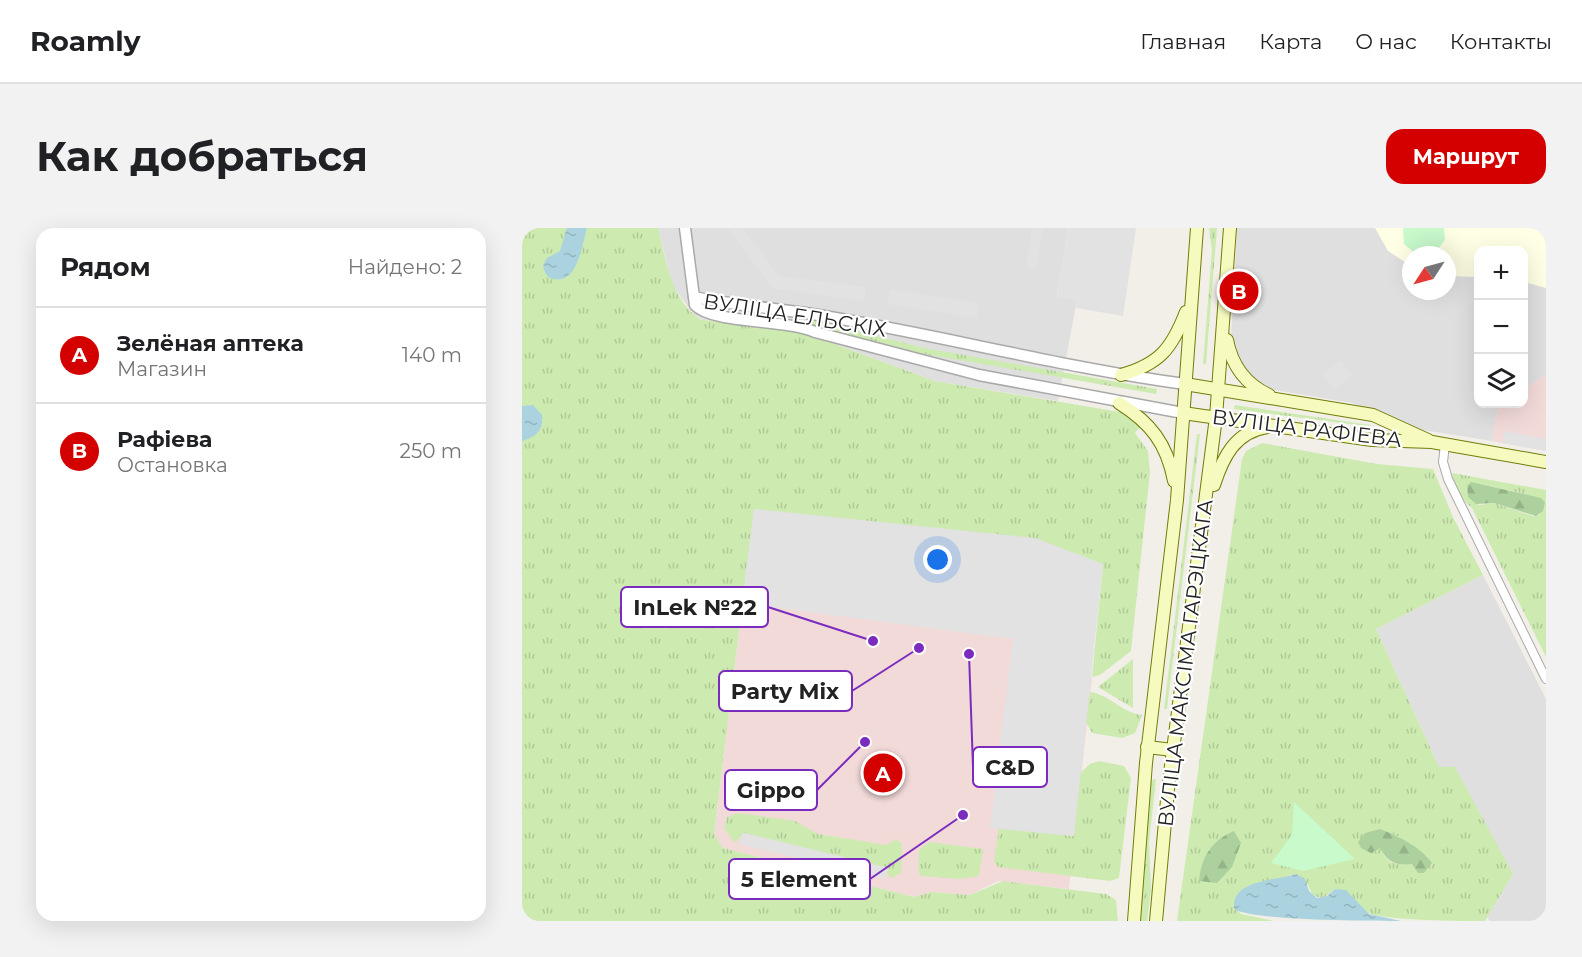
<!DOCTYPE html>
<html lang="ru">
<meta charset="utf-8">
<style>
:root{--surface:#fff;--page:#f2f2f2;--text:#202124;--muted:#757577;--line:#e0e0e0;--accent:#d40000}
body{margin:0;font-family:Montserrat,sans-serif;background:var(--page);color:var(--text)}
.controls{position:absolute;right:18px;top:18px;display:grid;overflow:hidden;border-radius:12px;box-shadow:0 6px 24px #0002}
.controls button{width:54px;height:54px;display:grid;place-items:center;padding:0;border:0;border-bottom:2px solid var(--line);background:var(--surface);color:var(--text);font:30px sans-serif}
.compass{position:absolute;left:880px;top:18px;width:54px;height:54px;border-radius:50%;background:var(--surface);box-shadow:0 6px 24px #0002;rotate:234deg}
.you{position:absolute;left:416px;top:332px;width:21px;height:21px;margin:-15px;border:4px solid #fff;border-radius:50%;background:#1a73e8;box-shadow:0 0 0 9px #1a73e833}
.badge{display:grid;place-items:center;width:39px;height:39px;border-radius:50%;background:var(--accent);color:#fff;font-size:20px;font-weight:700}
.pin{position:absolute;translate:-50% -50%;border:3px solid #fff;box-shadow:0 2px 6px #0006}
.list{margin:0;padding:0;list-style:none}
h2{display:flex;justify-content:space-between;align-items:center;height:78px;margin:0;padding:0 24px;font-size:26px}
h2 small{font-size:20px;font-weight:400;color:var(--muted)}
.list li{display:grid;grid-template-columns:39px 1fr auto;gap:18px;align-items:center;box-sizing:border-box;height:96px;padding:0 24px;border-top:2px solid var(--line)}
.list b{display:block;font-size:22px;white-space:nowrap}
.list p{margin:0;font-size:20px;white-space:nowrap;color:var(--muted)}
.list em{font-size:20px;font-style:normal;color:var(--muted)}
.icon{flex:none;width:33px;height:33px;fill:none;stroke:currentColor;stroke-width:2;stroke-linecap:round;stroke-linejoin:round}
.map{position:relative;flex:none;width:1024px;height:693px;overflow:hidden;border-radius:18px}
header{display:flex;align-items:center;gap:36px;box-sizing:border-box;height:84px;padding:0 30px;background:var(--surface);border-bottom:2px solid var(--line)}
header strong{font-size:28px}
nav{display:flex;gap:33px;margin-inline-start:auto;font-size:21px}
.intro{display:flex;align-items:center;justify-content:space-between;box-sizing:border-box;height:144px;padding:0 36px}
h1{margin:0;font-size:42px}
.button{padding:15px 27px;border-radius:18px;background:var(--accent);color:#fff;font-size:21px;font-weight:700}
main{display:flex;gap:36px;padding:0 36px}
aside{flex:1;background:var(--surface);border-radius:18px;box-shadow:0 6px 24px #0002}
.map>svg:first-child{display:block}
.residential{fill:#e0dfdf;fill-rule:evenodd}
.commercial{fill:#f2dad9}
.education{fill:#ffffe5}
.grass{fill:url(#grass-tufts);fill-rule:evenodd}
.forest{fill:url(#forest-firs)}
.park{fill:#c8facc}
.parking{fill:#e2e2e2}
.water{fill:url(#water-ripples)}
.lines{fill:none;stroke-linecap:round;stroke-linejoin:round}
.minor-casing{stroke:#a9a9a9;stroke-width:10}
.tertiary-casing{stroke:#a9a9a9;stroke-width:13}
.secondary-casing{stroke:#707d05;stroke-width:14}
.minor{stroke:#fff;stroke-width:8}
.tertiary{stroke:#fff;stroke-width:10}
.secondary{stroke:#f7fabf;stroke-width:12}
.labels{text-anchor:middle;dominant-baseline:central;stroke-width:4.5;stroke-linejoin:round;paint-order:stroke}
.street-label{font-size:21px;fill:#222;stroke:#fff}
.leader{fill:none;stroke:#7b2cbf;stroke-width:2}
.callout-dot{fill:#7b2cbf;stroke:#fff;stroke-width:2}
.callout{fill:#fff;stroke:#7b2cbf;stroke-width:2}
.callout-label{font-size:22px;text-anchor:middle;font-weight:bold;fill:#222}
</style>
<header>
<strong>Roamly</strong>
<nav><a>Главная</a><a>Карта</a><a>О нас</a><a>Контакты</a></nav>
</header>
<div class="intro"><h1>Как добраться</h1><a class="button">Маршрут</a></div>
<main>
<aside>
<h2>Рядом<small>Найдено: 2</small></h2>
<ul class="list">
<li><span class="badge">A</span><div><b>Зелёная аптека</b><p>Магазин</p></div><em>140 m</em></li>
<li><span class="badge">B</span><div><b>Рафіева</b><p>Остановка</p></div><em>250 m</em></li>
</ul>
</aside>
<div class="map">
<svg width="1024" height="693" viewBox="0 0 1024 693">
<defs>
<pattern id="grass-tufts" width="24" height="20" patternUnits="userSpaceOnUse" patternTransform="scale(1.5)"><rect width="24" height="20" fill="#cdebb0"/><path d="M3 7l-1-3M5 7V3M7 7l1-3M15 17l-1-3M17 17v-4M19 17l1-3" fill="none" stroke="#b0c997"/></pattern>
<pattern id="forest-firs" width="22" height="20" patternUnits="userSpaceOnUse" patternTransform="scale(1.5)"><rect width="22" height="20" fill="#add19e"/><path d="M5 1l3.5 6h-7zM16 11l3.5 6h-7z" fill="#95b388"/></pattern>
<pattern id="water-ripples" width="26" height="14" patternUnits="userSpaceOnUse" patternTransform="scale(1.5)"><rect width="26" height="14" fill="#aad3df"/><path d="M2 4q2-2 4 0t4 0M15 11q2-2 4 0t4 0" fill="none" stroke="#92b5bf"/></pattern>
</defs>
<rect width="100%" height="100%" fill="#f2efe9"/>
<g class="residential">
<path d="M 136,0 L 546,0 L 535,68 L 555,72 L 536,173 L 413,153 L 269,100 L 181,92 L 172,87 L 150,57 Z"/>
<path d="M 715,0 L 1024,0 L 1024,146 L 1002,162 L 1002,22 L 957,22 L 957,176 L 983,176 L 975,182 L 970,213 L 901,202 L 830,175 L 747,161 L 723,149 L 709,109 ZM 889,27 L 925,27 L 925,63 L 889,63 Z"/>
<path d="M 961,347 L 1024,471 L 1024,693 L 968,693 L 965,689 L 991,646 L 917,539 L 854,401 Z"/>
</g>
<g class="commercial">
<path d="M 1024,146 L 1024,223 L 970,213 L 975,182 L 983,176 L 1002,176 L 1002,162 Z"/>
<path d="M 232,281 L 570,449 L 547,661 L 476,653 L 448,667 L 409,664 L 392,669 L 201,620 L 196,615 L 192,606 Z"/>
</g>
<path class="education" d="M 853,0 L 1024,0 L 1024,60 L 1002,54 L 1002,22 L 957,22 L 956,49 L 925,48 L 925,27 L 889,27 L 889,38 L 866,23 Z"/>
<g class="grass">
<path d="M 0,0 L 136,0 C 144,32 149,74 180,92 L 269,100 L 413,153 L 598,184 L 618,199 L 613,205 L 626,223 L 628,244 L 609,423 L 578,447 L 570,449 L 581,336 L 232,281 L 192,606 L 201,620 L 392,669 L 409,664 L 448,667 L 481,653 L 584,666 L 594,672 L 596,693 L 0,693 Z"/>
<path d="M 687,0 L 695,0 L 684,136 L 681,136 L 690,22 Z"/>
<path d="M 292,92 L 403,120 L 635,161 L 634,166 L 402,126 L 290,100 L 288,95 Z"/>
<path d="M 713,177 L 848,197 L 851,199 L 712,181 Z"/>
<path d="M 675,206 L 678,206 L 645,481 L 642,481 Z"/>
<path d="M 740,215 L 855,236 L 911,241 L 931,289 L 961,347 L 854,401 L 917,539 L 933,539 L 991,646 L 963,693 C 936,693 869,693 846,685 C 830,677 835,667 813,661 L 801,670 L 791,668 L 786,657 L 774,646 L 751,652 L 711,677 L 719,686 L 752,693 L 655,693 L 720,231 L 724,223 ZM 858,601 L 877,609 L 906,629 C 874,643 857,639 858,601 Z"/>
<path d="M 930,245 L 1024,262 L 1024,429 L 950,280 C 938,270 933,259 930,245 ZM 952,255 L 999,265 L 1017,287 L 1011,288 L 972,275 L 957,277 L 946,267 L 945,260 Z"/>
<path d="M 611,431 L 611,480 L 576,459 Z"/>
<path d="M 568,464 C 587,466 600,485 620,487 L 613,505 L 600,510 L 570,505 L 564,494 Z"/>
<path d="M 577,533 L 602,538 L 609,550 L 597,650 L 588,653 L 476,639 L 472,633 L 477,600 L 552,608 L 558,545 L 568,536 Z"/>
<path d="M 632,551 L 634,551 L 627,615 L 629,662 L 625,693 L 618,693 L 618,650 L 629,554 Z"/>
<path d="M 217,585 L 273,593 L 296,606 L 365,617 L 374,611 L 380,616 L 379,645 L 370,650 L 365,646 L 366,640 L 221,605 L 214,614 L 211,613 L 202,600 L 205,589 Z"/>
<path d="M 407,614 L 461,621 L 457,648 L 438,651 L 399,648 L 396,644 L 397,622 Z"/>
</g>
<g class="forest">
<path d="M 949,254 L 1019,270 L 1023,274 L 1021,283 L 1014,288 L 972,275 L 954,276 L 946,269 L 945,258 Z"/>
<path d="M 858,601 C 876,608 899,619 910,635 L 902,645 L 896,645 L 890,636 C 872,638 866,634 858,620 L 849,625 L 839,620 L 836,614 L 843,605 Z"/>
<path d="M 712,603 L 719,615 L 710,639 L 695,655 L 677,653 C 679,629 690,612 712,603 Z"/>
</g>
<g class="park">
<path d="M 881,0 L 922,0 L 923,12 L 912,26 L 895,27 L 882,16 Z"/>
<path d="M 772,574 L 833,631 L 781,643 L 749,635 L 770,607 Z"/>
</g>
<g class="parking">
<path d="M 206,0 L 221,0 L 257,48 L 344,59 L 342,73 L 250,60 Z"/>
<path d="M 510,0 L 521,0 L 514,41 L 504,39 Z"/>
<path d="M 546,0 L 614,0 L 601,88 L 554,80 L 555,72 L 535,69 Z"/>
<path d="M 368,61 L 457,75 L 455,90 L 365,76 Z"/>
<path d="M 819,132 L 830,147 L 813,161 L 801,147 Z"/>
<path d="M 983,203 L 1024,211 L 1024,223 L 980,215 Z"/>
<path d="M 232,281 L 513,310 L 581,336 L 552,608 L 468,600 L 491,411 L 220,375 Z"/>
<path d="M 223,605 L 366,640 L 363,651 L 217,616 L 219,606 Z"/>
</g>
<g class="water">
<path d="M 45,0 L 65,0 C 60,16 56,56 32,51 C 25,50 22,44 21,37 L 25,30 L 38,23 Z"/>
<path d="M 11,177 L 20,187 C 22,202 14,209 0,213 L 0,178 Z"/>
<path d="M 774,646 L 783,651 L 787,663 L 795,670 L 805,668 L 813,661 L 824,662 L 847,686 L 879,693 C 849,693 731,693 712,681 C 709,651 755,653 774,646 Z"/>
</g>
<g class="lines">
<g class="minor-casing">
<path id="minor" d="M 923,216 L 921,234 L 926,251 L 1024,451"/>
</g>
<g class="tertiary-casing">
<g id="tertiary">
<path d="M 163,0 L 173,77 C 191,96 263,91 293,104 L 457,147 L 661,185"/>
<path d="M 172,69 C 211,77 250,80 290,86 C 415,106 537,139 663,156"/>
</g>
</g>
<g class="secondary-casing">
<g id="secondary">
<path d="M 705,112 C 710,138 723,156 747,167"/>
<path d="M 599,147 C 638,136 650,120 664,84"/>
<path d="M 663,156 L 851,187 L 906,212"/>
<path d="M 597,175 C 629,195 645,216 652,253"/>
<path d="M 661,185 L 850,212 L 910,214 L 1024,234"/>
<path d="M 692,257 C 701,229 713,204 745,199"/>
<path d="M 625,519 L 651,522"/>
<path d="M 612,693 L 624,535 L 655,272 L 675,0"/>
<path d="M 634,693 L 646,561 L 694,189 L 708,0"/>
</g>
</g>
<use href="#minor" class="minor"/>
<use href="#tertiary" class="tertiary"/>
<use href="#secondary" class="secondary"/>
</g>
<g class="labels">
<g class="street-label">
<text transform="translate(273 87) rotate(9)">ВУЛІЦА ЕЛЬСКІХ</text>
<text transform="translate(785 200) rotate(7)">ВУЛІЦА РАФІЕВА</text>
<text transform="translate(663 435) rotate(-83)">ВУЛІЦА МАКСІМА ГАРЭЦКАГА</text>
</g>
</g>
<path class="leader" d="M351 413L246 379M397 420L330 463M447 426L451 539M343 514L295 562M441 587L348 651"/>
<g class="callout-dot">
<circle cx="351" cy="413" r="6"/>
<circle cx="397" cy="420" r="6"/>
<circle cx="447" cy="426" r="6"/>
<circle cx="343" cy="514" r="6"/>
<circle cx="441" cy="587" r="6"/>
</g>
<g class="callout">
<rect x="99" y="359" width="147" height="40" rx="6"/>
<rect x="197" y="443" width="133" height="40" rx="6"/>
<rect x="451" y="519" width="74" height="40" rx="6"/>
<rect x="203" y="542" width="92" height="40" rx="6"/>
<rect x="207" y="631" width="141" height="40" rx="6"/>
</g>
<g class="callout-label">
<text x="173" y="387">InLek №22</text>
<text x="263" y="471">Party Mix</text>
<text x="488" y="547">C&amp;D</text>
<text x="249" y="570">Gippo</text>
<text x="277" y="659">5 Element</text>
</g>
</svg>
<div class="controls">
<button>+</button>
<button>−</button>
<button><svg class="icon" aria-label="layers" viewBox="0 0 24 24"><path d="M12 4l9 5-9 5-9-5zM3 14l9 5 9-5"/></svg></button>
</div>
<svg class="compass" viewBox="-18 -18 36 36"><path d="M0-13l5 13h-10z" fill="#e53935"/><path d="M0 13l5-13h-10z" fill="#757577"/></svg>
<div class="you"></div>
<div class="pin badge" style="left:361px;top:545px">A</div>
<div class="pin badge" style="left:717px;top:63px">B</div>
</div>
</main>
